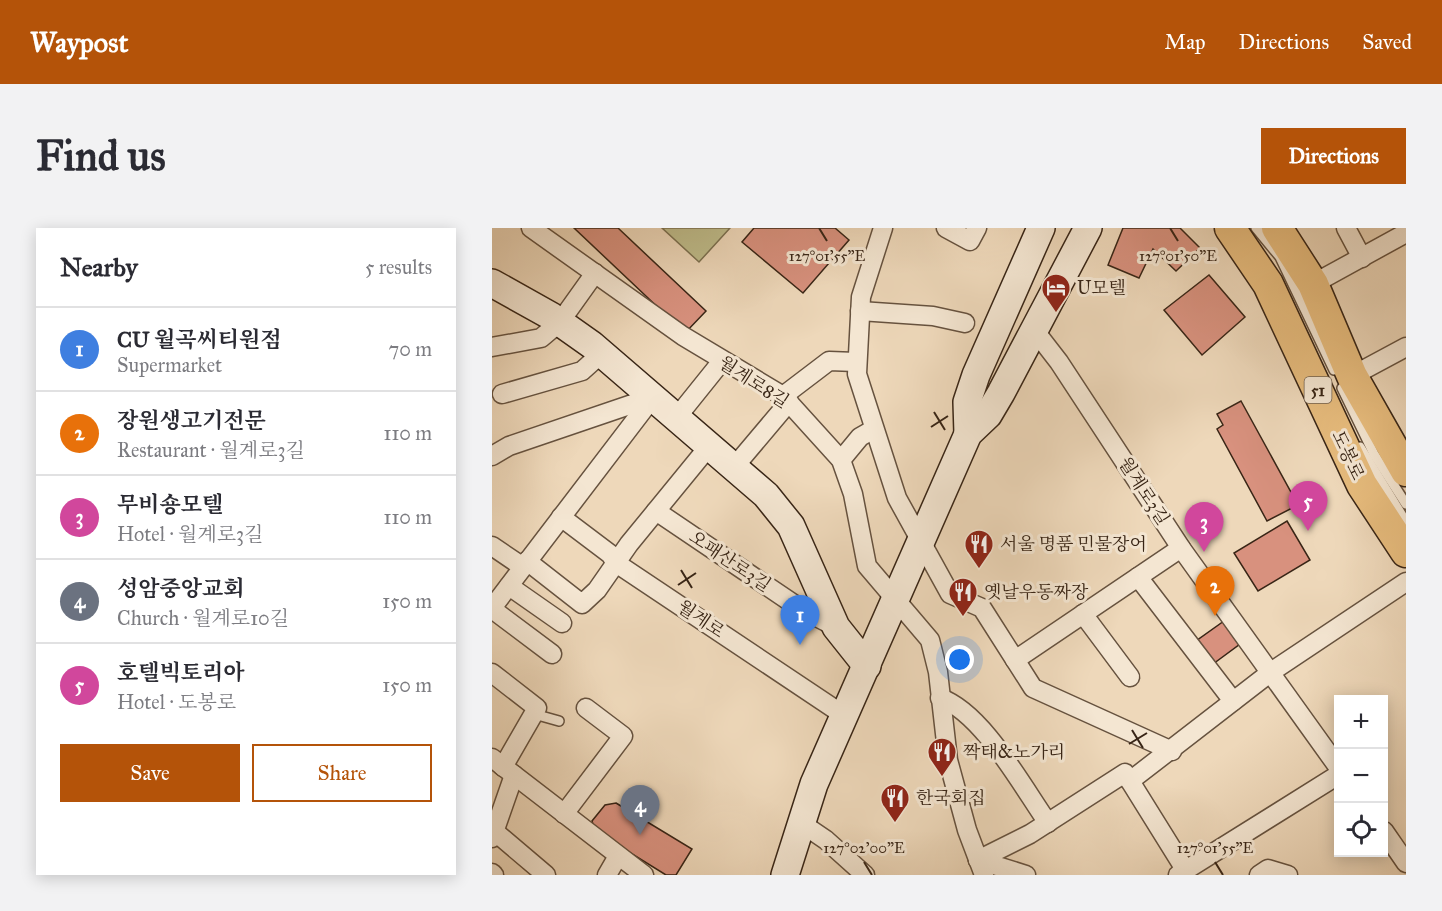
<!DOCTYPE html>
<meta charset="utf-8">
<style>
:root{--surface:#fff;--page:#f2f2f3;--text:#2b2b33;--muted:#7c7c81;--line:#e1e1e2;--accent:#b45309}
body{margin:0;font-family:"IM FELL Great Primer","Noto Serif KR",serif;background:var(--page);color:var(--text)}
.controls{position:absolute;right:18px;bottom:18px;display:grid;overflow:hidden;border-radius:0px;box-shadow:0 3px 15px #0003}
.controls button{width:54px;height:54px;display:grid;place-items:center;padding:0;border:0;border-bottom:2px solid var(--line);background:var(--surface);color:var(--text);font:30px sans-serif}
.you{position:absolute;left:468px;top:432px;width:21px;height:21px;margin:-15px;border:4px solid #fff;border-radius:50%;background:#1a73e8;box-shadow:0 0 0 9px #1a73e833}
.badge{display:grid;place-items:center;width:39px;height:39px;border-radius:50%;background:var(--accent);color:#fff;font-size:20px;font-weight:700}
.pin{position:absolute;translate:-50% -50px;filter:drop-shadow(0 2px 3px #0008)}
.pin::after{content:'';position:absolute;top:32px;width:21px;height:18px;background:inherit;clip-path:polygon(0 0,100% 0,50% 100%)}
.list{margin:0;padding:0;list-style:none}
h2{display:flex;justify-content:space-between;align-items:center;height:78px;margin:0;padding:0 24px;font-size:26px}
h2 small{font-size:20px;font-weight:400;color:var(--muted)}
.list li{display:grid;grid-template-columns:39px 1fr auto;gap:18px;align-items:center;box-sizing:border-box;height:84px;padding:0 24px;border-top:2px solid var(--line)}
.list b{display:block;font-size:22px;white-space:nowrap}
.list p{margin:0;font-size:20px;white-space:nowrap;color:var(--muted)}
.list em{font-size:20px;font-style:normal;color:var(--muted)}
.actions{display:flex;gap:12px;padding:18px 24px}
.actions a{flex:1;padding:14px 0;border:2px solid var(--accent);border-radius:0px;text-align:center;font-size:21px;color:var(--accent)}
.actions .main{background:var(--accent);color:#fff}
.icon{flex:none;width:33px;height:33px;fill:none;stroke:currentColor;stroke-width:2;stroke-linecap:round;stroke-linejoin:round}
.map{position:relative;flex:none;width:914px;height:647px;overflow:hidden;border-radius:0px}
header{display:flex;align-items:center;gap:36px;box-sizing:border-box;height:84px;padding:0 30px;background:var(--accent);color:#fff}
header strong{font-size:28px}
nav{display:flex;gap:33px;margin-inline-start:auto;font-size:21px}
.intro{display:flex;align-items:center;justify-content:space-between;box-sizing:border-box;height:144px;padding:0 36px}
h1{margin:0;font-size:42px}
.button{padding:15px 27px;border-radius:0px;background:var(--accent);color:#fff;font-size:21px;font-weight:700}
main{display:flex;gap:36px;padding:0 36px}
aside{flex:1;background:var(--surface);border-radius:0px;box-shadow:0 3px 15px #0003}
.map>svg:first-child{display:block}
.green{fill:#bfbd8c;stroke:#7c7151;stroke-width:1.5}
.building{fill:#d8917e;stroke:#382516;stroke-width:1.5}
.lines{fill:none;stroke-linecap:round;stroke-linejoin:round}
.lane-casing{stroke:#66523f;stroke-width:12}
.street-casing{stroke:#66523f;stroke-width:21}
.secondary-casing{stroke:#382516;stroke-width:30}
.primary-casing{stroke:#382516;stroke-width:33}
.lane{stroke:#f4e6d2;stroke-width:9}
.street{stroke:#f4e6d2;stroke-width:18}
.secondary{stroke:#f4e6d2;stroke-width:27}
.primary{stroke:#e7bc7d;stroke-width:30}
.ticks{fill:none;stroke:#382516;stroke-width:2}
.labels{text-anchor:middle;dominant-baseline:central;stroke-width:6;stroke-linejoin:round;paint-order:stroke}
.shield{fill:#f4e6d2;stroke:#705f4e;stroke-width:1.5}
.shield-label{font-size:16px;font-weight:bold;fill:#382516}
.poi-label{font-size:18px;fill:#382516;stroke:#f4e6d2;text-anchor:start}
.street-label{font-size:18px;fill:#382516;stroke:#f4e6d2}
.ticks-label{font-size:15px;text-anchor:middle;fill:#382516;stroke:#f4e6d2;stroke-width:6;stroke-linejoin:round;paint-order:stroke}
</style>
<header>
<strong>Waypost</strong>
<nav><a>Map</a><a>Directions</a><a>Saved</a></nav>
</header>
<div class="intro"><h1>Find us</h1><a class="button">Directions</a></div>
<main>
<aside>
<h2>Nearby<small>5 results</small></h2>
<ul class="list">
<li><span class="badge" style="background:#3f7fe0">1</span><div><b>CU 월곡씨티원점</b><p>Supermarket</p></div><em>70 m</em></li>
<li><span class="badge" style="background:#e8710a">2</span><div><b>장원생고기전문</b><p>Restaurant · 월계로3길</p></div><em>110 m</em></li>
<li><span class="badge" style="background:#d1479c">3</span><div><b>무비숑모텔</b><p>Hotel · 월계로3길</p></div><em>110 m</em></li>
<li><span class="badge" style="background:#6b7280">4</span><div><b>성암중앙교회</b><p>Church · 월계로10길</p></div><em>150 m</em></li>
<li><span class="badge" style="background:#d1479c">5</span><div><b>호텔빅토리아</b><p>Hotel · 도봉로</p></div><em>150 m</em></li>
</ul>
<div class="actions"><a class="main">Save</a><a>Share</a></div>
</aside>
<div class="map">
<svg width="914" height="647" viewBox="0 0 914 647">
<rect width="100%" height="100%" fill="#eed8ba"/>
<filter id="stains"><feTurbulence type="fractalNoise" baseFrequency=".00333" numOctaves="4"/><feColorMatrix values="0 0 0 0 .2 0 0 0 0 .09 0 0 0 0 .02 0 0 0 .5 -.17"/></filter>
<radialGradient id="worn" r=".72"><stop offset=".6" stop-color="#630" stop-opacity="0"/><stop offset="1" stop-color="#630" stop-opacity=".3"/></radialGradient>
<path class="green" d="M 170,0 L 238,0 L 207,34 Z"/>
<g class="building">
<path d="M 82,0 L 126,0 L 214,83 L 193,105 Z"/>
<path d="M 262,0 L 343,0 L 357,12 L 311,65 L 250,14 Z"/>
<path d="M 631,0 L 688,0 L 708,20 L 684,43 L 661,21 L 647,50 L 616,37 Z"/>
<path d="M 717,47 L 753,89 L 710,127 L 672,82 Z"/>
<path d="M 749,173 L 806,277 L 775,293 L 725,201 L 731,197 L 725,186 Z"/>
<path d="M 795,293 L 818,332 L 766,363 L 742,325 Z"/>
<path d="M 732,393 L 748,416 L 721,436 L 704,413 Z"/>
<path d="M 124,575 L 200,621 L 184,647 L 174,647 L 103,603 L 100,593 L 113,577 Z"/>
</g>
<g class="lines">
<g class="lane-casing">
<g id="lane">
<path d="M 764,0 L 788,29 L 842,142"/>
<path d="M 850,160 L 882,226 L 914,276"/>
<path d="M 868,219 L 914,294"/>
<path d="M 42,486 L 67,493"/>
</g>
</g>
<g class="street-casing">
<g id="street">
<path d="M 39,0 L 191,108 L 291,168 L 349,232 L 361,266 L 375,338 L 438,412 L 446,444 L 456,532 L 475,602 L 492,647"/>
<path d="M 391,0 L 369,69 L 365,146 L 405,270 L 458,366 L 490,380 L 541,460 L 680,523"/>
<path d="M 454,0 L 478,13 L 485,0"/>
<path d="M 854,0 L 870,30"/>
<path d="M 821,56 L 914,5"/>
<path d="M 368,83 L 441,88 L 473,95"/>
<path d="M 543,103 L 567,134 L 689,320 L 846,539"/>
<path d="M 0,119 L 49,110 L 68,94 L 103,45"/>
<path d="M 860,148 L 914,119"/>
<path d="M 10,166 L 90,143 L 110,125"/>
<path d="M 291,168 L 337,133 L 364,134"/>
<path d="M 185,189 L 230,133"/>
<path d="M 0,228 L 17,218 L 161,169"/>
<path d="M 349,232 L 368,209 L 382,201"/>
<path d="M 243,238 L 297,174"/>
<path d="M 164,283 L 309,381 L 344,399"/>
<path d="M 69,289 L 118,326 L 124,335 L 353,488"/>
<path d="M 0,318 L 31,339"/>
<path d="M 35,333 L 90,376 L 105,362 L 137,316 L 218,217"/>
<path d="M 646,349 L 741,473"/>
<path d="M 17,358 L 70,395"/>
<path d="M 0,380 L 161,169"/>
<path d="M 0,381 L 60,426"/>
<path d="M 591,386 L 638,449"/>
<path d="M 523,432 L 689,320"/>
<path d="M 0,445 L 45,480 L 11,539"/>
<path d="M 448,470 C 490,484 530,558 556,595"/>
<path d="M 0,530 L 152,647"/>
<path d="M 638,553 L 779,444 L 914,354"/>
<path d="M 72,586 L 131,508 L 94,480"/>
<path d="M 309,595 L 334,612 L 373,647"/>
<path d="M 2,603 L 54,647"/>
<path d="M 892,603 L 914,635"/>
<path d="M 0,610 L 22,547"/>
<path d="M 486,632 L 538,606 L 633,545 L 694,643"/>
<path d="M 486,632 L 534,647"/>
<path d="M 0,645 L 2,647"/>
<path d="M 115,647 L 126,628"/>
<path d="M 686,647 L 846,547"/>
<path d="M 767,647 L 776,641 L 796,647"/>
</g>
</g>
<g class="secondary-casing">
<g id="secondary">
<path d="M 0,55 L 59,88 L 100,117 L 274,267 L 299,298 L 344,399 L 375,438"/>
<path d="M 476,206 L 475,174 L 484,147 L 549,0"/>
<path d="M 293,647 L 322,556 L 476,206 L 496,187 L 509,165 L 596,0"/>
</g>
</g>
<g class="primary-casing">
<g id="primary">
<path d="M 738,0 L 776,56 L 870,257 L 914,324"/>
<path d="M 785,0 L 821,56 L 860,148 L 914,243"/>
</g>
</g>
<use href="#lane" class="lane"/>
<use href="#street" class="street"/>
<use href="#secondary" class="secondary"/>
<use href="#primary" class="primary"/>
</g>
<path class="ticks" d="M 327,0 L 335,13M 678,0 L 686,13M 442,184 L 453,202M 439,199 L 456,188M 189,342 L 200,360M 186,357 L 204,345M 640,502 L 651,520M 637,516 L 655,505M 372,634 L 380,647M 723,634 L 731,647"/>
<defs>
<g id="hotel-pin" transform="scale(1.5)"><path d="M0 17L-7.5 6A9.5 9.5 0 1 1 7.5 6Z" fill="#8f2418" stroke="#f4e6d2"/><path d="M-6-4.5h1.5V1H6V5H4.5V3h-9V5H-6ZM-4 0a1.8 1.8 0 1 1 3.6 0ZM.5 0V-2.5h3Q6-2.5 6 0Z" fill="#fff"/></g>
<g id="restaurant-pin" transform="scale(1.5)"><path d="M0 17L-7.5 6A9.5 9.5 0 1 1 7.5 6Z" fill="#8f2418" stroke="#f4e6d2"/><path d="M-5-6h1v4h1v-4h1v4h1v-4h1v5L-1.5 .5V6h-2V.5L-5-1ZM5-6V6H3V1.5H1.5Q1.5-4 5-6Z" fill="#fff"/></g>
</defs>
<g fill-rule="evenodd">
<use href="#hotel-pin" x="564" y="60"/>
<use href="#restaurant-pin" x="487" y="316"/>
<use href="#restaurant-pin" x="471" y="364"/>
<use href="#restaurant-pin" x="450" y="524"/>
<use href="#restaurant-pin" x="403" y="570"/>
</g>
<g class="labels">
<rect class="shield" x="812.5" y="149" width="27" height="26" rx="4.5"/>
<g class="shield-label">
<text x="826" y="162">51</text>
</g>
<g class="poi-label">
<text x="585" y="60">U모텔</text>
<text x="508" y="316">서울 명품 민물장어</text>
<text x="492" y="364">옛날우동짜장</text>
<text x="471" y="524">짝태&amp;노가리</text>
<text x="424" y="570">한국회집</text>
</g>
<g class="street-label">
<text transform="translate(262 154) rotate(33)">월계로8길</text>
<text transform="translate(856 227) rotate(65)">도봉로</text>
<text transform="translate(652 263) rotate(57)">월계로3길</text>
<text transform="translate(238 333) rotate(34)">오패산로3길</text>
<text transform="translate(209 391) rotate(34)">월계로</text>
</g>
</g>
<g class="ticks-label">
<text x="335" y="33">127°01'55"E</text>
<text x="686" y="33">127°01'50"E</text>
<text x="372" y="625">127°02'00"E</text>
<text x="723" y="625">127°01'55"E</text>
</g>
<rect width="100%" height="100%" filter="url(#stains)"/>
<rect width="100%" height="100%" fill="url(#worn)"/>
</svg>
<div class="controls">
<button>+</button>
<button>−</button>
<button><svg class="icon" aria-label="locate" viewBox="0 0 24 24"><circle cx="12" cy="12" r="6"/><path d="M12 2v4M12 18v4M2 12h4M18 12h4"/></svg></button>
</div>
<div class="you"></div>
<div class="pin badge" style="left:308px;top:417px;background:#3f7fe0">1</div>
<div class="pin badge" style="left:723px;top:388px;background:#e8710a">2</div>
<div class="pin badge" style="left:712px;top:324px;background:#d1479c">3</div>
<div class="pin badge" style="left:148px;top:607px;background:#6b7280">4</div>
<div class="pin badge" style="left:816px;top:303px;background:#d1479c">5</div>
</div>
</main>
